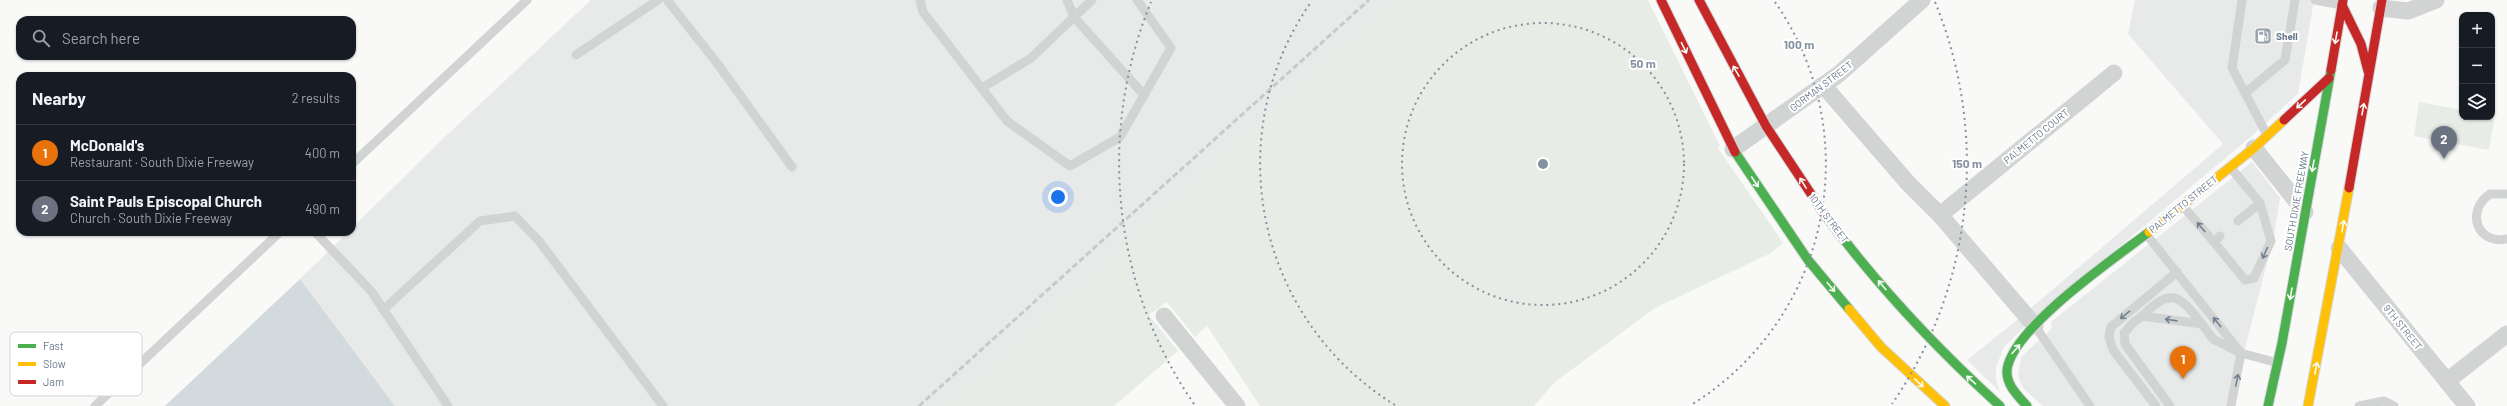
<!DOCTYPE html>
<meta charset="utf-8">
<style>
:root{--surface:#171b24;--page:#20242c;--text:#f1f3f6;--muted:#9ea1a6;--line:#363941;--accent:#8c9099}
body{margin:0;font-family:Barlow,sans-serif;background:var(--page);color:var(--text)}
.controls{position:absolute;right:12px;top:12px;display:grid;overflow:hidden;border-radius:8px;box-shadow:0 1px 3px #0004}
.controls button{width:36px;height:36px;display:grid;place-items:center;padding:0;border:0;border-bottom:1px solid var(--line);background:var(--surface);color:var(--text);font:20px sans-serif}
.you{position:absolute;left:1058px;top:197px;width:14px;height:14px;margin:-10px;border:3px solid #fff;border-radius:50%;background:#1a73e8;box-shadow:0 0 0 6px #1a73e833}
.badge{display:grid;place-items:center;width:26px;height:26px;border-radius:50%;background:var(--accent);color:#fff;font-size:13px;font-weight:700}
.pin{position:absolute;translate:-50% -33px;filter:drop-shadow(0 1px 2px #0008)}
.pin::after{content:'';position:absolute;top:21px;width:14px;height:12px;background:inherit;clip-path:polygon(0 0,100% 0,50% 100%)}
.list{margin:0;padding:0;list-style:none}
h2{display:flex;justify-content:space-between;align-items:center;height:52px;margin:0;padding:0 16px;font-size:17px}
h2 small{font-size:13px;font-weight:400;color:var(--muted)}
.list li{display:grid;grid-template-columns:26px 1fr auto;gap:12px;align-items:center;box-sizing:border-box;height:56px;padding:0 16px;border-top:1px solid var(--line)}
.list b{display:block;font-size:15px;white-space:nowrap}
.list p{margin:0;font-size:13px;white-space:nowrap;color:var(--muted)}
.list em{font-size:13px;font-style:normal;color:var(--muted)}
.icon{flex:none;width:22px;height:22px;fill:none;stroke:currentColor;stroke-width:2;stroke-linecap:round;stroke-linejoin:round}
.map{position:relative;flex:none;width:2507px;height:406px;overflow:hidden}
.search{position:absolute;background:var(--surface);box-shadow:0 1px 3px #0004;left:16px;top:16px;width:340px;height:44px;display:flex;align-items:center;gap:10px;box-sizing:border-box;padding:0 14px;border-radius:12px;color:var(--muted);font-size:15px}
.panel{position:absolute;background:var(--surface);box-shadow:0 1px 3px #0004;left:16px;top:72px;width:340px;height:164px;border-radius:12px}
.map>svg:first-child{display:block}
.built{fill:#e8e9e9}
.green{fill:#e8ece6}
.water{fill:#d2dadd}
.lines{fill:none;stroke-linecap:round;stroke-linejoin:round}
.fast-casing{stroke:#d6d7d8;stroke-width:11}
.slow-casing{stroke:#d6d7d8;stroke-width:11}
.jam-casing{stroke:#d6d7d8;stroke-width:11}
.lane{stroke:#d2d3d3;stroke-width:9}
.street{stroke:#d2d3d3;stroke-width:17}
.fast{stroke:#4caf50;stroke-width:9}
.slow{stroke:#ffc107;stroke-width:9}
.jam{stroke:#c62828;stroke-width:9}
.rail{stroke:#c8c9cb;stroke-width:3;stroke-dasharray:6 3;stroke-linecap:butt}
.oneway{stroke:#f6fbf6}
.oneway2{stroke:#728192}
.ring{fill:none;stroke:#8391a0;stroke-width:2;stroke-dasharray:2 4}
.labels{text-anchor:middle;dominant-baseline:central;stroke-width:4;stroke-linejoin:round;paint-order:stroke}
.poi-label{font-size:10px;font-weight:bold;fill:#67788b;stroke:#fff;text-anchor:start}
.street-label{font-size:10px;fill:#67788b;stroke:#fff}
.key{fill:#fff;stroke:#d1d6dc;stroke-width:1}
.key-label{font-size:11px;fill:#67788b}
.centre{fill:#8391a0;stroke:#fff;stroke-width:2}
.ring-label{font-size:12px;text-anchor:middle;font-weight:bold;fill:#8391a0;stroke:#fff;stroke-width:4;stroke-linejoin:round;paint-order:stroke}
</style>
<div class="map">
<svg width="2507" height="406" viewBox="0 0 2507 406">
<rect width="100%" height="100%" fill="#f9f9f8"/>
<g class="built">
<path d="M 591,0 L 1393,0 L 948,406 L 395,406 L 300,279 L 348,232 L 352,232 L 352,228 L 448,134 Z"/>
<path d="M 2135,0 L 2314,0 L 2298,94 L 2247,140 L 2028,323 L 2004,347 L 1996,367 L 1996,379 L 2000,392 L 1967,360 L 2016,321 L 2223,144 L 2128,34 Z"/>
<path d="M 2252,162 L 2280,198 L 2274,236 L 2230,406 L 2043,406 L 2023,388 L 2018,376 L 2021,357 L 2040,339 L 2043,340 L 2052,327 L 2051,322 Z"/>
</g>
<g class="green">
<path d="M 1393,0 L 1648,0 L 1720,146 L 1718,148 L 1783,243 L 1771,253 L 1655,308 L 1555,382 L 1534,406 L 1260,406 L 1207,326 L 1195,337 L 1167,302 L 1149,315 L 1178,351 L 1114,406 L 948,406 Z"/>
<path d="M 2419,102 L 2462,110 L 2462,117 L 2495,116 L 2489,150 L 2414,136 Z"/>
</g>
<path class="water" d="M 300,279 L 395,406 L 165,406 Z"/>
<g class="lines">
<g class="fast-casing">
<g id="fast">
<path d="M 1735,152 L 1808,260 L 1849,309"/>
<path d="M 1823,212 C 1875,283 1935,347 2000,406"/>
<path d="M 2027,406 C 2018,396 2006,385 2007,370 C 2012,328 2115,258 2149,232"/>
<path d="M 2268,406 L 2282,343 L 2331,70"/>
</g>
</g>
<g class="slow-casing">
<g id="slow">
<path d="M 2149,232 L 2254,148 L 2284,120"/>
<path d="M 1849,309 L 1881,347 L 1945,406"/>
<path d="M 2308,406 L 2349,188"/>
</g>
</g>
<g class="jam-casing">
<g id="jam">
<path d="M 1661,0 L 1735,152"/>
<path d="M 1699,0 L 1766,126 L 1823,212"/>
<path d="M 2342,5 L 2361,44 L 2368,71"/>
<path d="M 2331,70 L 2343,0"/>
<path d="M 2284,120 L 2329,78"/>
<path d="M 2349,188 L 2382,0"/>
</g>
</g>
<g class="lane">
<path d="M 667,0 L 717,63 L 792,167"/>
<path d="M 920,0 L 923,12 L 1007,121 L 1070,166 L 1120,137 L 1171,48 L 1137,0"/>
<path d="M 1067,0 L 1074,17 L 1144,95"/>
<path d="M 2242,0 L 2232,68 L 2267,135"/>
<path d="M 2315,0 L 2342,5"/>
<path d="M 576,55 L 658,0"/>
<path d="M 982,88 L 1031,58 L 1092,0"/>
<path d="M 2245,93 L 2285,60 L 2295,0"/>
<path d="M 352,164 L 527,0"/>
<path d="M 2230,167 L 2260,203 L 2238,221"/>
<path d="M 2507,194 L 2490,194 C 2465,211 2477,245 2507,239"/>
<path d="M 2182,205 L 2214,242 L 2220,236"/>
<path d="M 315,232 L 371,291 L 448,406"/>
<path d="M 2146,234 L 2241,353 L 2231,406"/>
<path d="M 2214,242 L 2245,280 L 2254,278 L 2271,241 L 2260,203"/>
<path d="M 383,310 L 480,221 L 515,216 L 539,241 L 663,406"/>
<path d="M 2142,316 C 2172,286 2180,296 2202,324"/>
<path d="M 2035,326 L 2090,406"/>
<path d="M 95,406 L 280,232"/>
<path d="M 2156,406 L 2113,350 L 2109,337 L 2111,327 L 2177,272"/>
<path d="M 2170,406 L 2125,344 L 2124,333 L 2134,322 L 2142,316 L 2202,324 L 2213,339 L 2241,353 L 2278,363"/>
<path d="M 2359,406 L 2384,401 L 2394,406"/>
</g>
<g class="street">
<path d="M 2381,8 L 2408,11 L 2436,0"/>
<path d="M 1823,85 L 1907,182 L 1940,215 L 2035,326"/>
<path d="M 2254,148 L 2305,212"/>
<path d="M 1733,149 L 1839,74 L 1922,0"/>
<path d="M 1940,215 L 2114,73"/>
<path d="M 2339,248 L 2467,406"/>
<path d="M 1164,316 L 1237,406"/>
<path d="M 2447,381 L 2507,334"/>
</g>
<use href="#fast" class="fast"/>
<use href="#slow" class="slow"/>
<use href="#jam" class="jam"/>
<path class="rail" d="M 919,406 L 1369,0"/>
</g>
<defs><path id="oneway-shaft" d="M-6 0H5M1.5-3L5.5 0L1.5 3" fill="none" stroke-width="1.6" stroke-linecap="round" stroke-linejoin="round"/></defs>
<g class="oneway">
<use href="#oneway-shaft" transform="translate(2336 38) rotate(100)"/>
<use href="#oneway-shaft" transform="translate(1684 48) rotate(64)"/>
<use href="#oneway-shaft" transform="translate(1736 71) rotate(-120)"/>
<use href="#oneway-shaft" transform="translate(2301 104) rotate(137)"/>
<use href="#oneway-shaft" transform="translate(2363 109) rotate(-80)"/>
<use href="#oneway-shaft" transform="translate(2313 166) rotate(100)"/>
<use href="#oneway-shaft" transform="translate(1755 182) rotate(57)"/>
<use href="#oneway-shaft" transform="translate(1803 183) rotate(-122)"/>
<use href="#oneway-shaft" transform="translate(2343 226) rotate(-80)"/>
<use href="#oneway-shaft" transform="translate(1882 285) rotate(-130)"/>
<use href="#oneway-shaft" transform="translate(1831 287) rotate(50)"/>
<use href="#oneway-shaft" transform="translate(2291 294) rotate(100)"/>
<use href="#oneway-shaft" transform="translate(2016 349) rotate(-48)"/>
<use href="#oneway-shaft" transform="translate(2316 368) rotate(-79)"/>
<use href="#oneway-shaft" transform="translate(1971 380) rotate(-139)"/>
<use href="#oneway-shaft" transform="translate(1919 383) rotate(43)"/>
</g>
<g class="oneway2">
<use href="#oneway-shaft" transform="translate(2201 227) rotate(-130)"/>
<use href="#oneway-shaft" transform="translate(2265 253) rotate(114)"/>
<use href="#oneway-shaft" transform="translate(2125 315) rotate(140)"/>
<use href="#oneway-shaft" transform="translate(2171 320) rotate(-172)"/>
<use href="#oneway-shaft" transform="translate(2217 322) rotate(-129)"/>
<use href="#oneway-shaft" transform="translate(2237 380) rotate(-78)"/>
</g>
<g class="ring">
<circle cx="1543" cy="164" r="141"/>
<path d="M1395 405A283 283 0 0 1 1311 2M1775 2A283 283 0 0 1 1691 405"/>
<path d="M1194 404A424 424 0 0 1 1151 2M1935 2A424 424 0 0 1 1892 404"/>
</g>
<defs>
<g id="fuel-square" transform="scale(0.9)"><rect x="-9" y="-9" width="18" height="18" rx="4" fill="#9aa5b1" stroke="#fff"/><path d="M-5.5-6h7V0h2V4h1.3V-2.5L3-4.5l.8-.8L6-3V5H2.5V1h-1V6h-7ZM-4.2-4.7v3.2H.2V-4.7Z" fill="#fff"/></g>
</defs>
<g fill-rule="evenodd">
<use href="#fuel-square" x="2263" y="36"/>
</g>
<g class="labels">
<g class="poi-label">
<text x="2276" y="36">Shell</text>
</g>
<g class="street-label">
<text transform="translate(1821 86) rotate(-37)">GORMAN STREET</text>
<text transform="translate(2036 136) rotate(-39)">PALMETTO COURT</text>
<text transform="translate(2296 201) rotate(-80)">SOUTH DIXIE FREEWAY</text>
<text transform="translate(2183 204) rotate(-39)">PALMETTO STREET</text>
<text transform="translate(1829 218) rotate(53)">10TH STREET</text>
<text transform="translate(2403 327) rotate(51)">9TH STREET</text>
</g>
</g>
<rect x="10" y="332" width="132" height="64" rx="6" class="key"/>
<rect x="18" y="344" width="18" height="4" fill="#4caf50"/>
<rect x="18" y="362" width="18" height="4" fill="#ffc107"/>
<rect x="18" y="380" width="18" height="4" fill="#c62828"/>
<g class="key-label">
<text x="43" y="350">Fast</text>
<text x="43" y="368">Slow</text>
<text x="43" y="386">Jam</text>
</g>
<circle cx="1543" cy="164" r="6" class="centre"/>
<g class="ring-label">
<text x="1799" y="49">100 m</text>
<text x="1643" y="68">50 m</text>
<text x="1967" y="168">150 m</text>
</g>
</svg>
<div class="controls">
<button>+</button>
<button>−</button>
<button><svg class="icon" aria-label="layers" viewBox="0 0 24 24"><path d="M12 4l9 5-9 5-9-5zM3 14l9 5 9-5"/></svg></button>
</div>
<div class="you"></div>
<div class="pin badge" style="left:2183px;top:379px;background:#e8710a">1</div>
<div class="pin badge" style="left:2444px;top:159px;background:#6b7280">2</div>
<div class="search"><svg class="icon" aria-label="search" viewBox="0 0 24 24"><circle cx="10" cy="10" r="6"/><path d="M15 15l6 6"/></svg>Search here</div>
<section class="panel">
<h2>Nearby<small>2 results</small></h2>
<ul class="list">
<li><span class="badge" style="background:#e8710a">1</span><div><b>McDonald's</b><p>Restaurant · South Dixie Freeway</p></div><em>400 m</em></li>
<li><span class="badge" style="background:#6b7280">2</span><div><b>Saint Pauls Episcopal Church</b><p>Church · South Dixie Freeway</p></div><em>490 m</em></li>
</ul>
</section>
</div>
